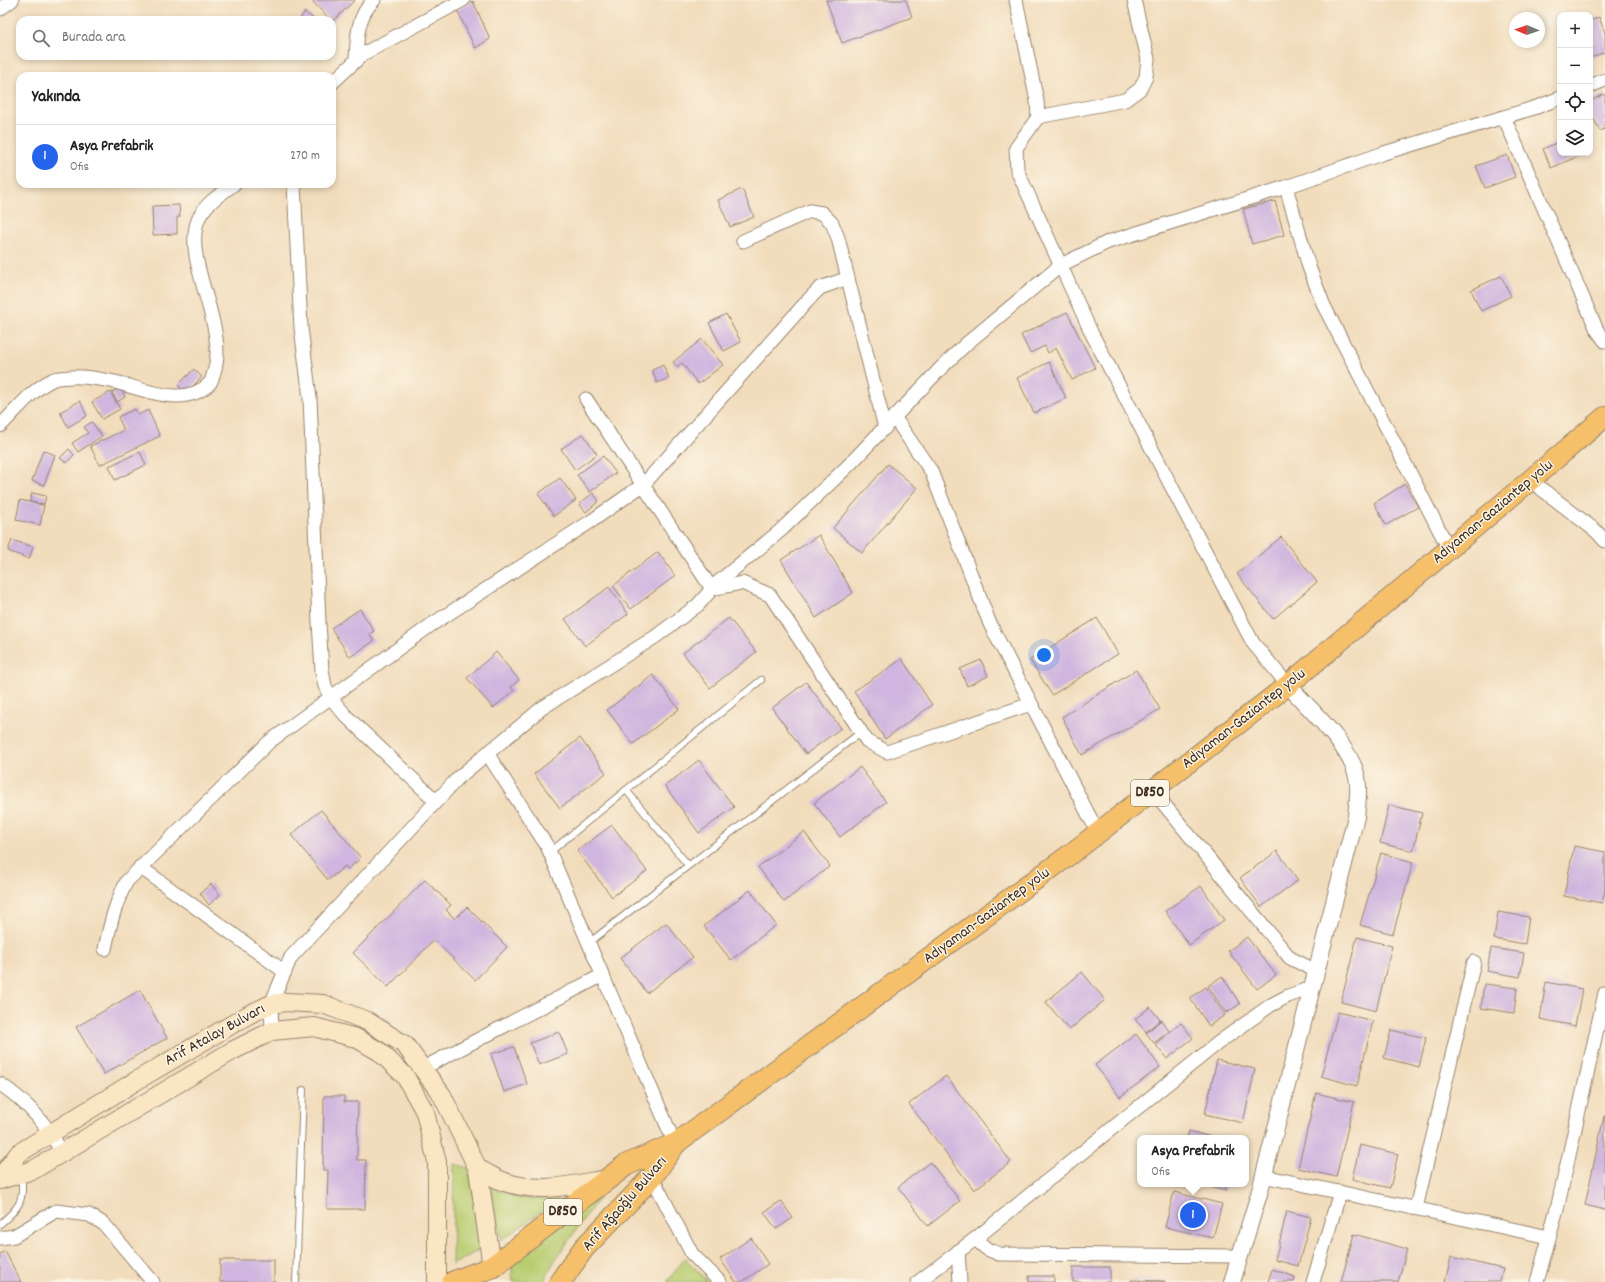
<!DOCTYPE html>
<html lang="tr">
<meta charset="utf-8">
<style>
:root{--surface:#fff;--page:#f6f6f6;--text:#222;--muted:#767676;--line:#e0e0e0;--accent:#2563eb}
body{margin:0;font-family:Dekko,sans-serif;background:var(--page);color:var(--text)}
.controls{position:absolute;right:12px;top:12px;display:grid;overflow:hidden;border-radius:8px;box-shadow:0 2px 6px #0003}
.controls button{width:36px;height:36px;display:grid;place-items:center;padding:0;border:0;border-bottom:1px solid var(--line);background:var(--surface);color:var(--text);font:20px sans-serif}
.compass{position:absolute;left:1509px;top:12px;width:36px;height:36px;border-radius:50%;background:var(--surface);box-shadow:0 2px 6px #0003;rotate:272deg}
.you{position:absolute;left:1044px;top:655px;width:14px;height:14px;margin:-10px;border:3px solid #fff;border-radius:50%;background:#1a73e8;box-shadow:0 0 0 6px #1a73e833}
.badge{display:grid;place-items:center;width:26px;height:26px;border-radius:50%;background:var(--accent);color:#fff;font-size:13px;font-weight:700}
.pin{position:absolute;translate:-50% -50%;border:2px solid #fff;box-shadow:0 1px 4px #0006}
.popup{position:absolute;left:1137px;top:1135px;width:112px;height:52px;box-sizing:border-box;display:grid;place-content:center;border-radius:8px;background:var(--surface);filter:drop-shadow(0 1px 3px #0005);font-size:13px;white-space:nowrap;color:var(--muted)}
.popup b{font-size:15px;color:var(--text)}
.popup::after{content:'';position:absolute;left:50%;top:100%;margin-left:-8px;border:8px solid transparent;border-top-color:var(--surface)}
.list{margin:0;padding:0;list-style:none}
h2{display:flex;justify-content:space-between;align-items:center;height:52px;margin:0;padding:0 16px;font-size:17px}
h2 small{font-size:13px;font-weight:400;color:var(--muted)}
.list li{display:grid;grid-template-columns:26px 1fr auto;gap:12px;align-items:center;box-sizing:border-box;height:64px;padding:0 16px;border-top:1px solid var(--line)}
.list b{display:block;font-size:15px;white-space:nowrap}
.list p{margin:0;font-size:13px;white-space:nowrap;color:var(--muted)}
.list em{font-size:13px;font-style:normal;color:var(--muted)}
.icon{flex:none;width:22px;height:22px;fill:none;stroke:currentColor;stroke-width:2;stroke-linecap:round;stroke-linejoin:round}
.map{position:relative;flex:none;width:1605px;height:1282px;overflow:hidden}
.search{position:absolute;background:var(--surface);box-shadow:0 2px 6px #0003;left:16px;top:16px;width:320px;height:44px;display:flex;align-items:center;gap:10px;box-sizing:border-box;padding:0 14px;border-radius:12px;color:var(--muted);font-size:15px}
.panel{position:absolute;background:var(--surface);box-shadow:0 2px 6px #0003;left:16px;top:72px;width:320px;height:116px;border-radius:12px}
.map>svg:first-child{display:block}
.green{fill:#b8cc70;stroke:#7a7b47}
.building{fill:#cfb5df}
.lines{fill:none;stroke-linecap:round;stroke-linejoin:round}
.service-casing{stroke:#96836c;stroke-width:8}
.minor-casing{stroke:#96836c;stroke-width:15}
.tertiary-casing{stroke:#96836c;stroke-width:18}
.secondary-casing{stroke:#96836c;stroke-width:20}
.primary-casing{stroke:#96836c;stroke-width:22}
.trunk-casing{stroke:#96836c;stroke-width:23}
.service{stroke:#fff;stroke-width:6}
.minor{stroke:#fff;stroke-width:13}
.tertiary{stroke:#fff;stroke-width:16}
.secondary{stroke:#fbe6c4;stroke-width:18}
.primary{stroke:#f6c06b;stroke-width:20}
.trunk{stroke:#f6c06b;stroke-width:21}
.labels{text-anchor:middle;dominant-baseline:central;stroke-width:3;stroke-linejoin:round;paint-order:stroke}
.shield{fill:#fcf5e5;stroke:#75675a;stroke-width:1}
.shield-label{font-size:15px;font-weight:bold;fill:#3b2a1e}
.street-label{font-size:16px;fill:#3b2a1e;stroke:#fcf5e5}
</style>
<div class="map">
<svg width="1605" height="1282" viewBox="0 0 1605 1282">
<rect width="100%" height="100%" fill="#fcf5e5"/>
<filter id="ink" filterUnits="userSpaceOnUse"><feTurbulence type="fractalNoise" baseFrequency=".025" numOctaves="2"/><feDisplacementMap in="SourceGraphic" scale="8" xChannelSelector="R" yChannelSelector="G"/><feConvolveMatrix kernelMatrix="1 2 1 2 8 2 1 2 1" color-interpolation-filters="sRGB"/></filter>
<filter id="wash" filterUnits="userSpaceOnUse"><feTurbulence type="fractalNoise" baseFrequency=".012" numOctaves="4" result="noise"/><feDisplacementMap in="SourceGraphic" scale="16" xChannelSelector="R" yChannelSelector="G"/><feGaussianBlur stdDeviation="0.9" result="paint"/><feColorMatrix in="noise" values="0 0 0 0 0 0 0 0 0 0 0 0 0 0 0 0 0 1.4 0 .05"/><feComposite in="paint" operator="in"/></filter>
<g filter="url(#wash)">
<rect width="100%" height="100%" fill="#f1dcbb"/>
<g class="green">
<path d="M 454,1164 L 468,1168 L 486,1246 L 452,1265 Z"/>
<path d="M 490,1187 L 527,1199 L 559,1199 L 502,1240 Z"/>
<path d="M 601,1195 L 555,1260 L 543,1282 L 513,1282 L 511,1258 Z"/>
<path d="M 685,1258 L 708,1282 L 667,1282 Z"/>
</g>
<g id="blocks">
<g class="building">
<path d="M 315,0 L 355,0 L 332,22 L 313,2 Z"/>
<path d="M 826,0 L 906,0 L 912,17 L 842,43 Z"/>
<path d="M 473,1 L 490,39 L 475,48 L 457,10 Z"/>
<path d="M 305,12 L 315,20 L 299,20 Z"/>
<path d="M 1599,17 L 1605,33 L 1605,52 L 1590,58 L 1590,21 Z"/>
<path d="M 1605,94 L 1605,129 L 1600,131 L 1590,112 L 1590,101 Z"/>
<path d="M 1560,141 L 1560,153 L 1578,153 L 1579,156 L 1551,168 L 1543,149 Z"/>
<path d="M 1507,155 L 1515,177 L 1485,188 L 1476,166 Z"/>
<path d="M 742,189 L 754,217 L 730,227 L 718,200 Z"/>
<path d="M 1275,201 L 1284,235 L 1252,244 L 1243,209 Z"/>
<path d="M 179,205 L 180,217 L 177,217 L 177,234 L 153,235 L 152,206 Z"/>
<path d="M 1501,276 L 1511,296 L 1481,311 L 1471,290 Z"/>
<path d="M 1067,312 L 1095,368 L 1072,380 L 1056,348 L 1048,353 L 1045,346 L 1030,353 L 1021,335 Z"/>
<path d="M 726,314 L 741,342 L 724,351 L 709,323 Z"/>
<path d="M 702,339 L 723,365 L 698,384 L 682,363 L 677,367 L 673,362 Z"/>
<path d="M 1049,362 L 1066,398 L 1034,413 L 1017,378 Z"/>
<path d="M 663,365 L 669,378 L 657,383 L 652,370 Z"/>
<path d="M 194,369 L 202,377 L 186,393 L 178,385 Z"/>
<path d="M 120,388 L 125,397 L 117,402 L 112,392 Z"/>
<path d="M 110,392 L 120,409 L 102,419 L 92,402 Z"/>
<path d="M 80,401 L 87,416 L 68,427 L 60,412 Z"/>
<path d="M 135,409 L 138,415 L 148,410 L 160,436 L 100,465 L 90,446 L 124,430 L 118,417 Z"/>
<path d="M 92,422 L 102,436 L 78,452 L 72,443 L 88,433 L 84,427 Z"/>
<path d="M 583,434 L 597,454 L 575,470 L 561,449 Z"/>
<path d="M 69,449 L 74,455 L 66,463 L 60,458 Z"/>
<path d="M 43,450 L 55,455 L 44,485 L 32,481 Z"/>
<path d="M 140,452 L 146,465 L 115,480 L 109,466 Z"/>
<path d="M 603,456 L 616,473 L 590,492 L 577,475 Z"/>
<path d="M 888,464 L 917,488 L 862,553 L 833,528 Z"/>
<path d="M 560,478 L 576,500 L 554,516 L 538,494 Z"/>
<path d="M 1405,484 L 1418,507 L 1386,525 L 1374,503 Z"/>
<path d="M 32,493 L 46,496 L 44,504 L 30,502 Z"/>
<path d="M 593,493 L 599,501 L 586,512 L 579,504 Z"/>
<path d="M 20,500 L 44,505 L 40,525 L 16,520 Z"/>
<path d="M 819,535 L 853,593 L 816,618 L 781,560 Z"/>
<path d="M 1281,537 L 1317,582 L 1273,619 L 1237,574 Z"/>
<path d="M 12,540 L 33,547 L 29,559 L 8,551 Z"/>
<path d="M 658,552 L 675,576 L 631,609 L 613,586 Z"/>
<path d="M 609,587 L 628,614 L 585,646 L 565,619 Z"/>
<path d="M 360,609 L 374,631 L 369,634 L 374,641 L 350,657 L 331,628 Z"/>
<path d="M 729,618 L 756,652 L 710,688 L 683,653 Z"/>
<path d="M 1097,618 L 1118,654 L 1052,695 L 1030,660 Z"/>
<path d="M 496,652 L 519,680 L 511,687 L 514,691 L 493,708 L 467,678 Z"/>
<path d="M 902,659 L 932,705 L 885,739 L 854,691 Z"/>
<path d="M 981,660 L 988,676 L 967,686 L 960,669 Z"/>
<path d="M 1136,670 L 1160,709 L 1082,755 L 1062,717 Z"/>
<path d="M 653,675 L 679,709 L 633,744 L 607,710 Z"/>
<path d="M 806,682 L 841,728 L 806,754 L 772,708 Z"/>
<path d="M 580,738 L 606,773 L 560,808 L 534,774 Z"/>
<path d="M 699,760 L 734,807 L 699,833 L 665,786 Z"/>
<path d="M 860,767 L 886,802 L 840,837 L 814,803 Z"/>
<path d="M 1389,805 L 1422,813 L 1413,851 L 1380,843 Z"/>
<path d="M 321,810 L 361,858 L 348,869 L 345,866 L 328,880 L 291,835 Z"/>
<path d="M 612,825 L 647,871 L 612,897 L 577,851 Z"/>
<path d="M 804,832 L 830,866 L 784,902 L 758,867 Z"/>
<path d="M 1574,846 L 1605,852 L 1605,890 L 1602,903 L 1564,896 Z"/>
<path d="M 1277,851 L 1298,880 L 1261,907 L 1240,878 Z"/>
<path d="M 1381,853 L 1413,862 L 1393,934 L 1360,925 Z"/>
<path d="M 425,880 L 451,905 L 446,910 L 455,919 L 467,907 L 507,947 L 475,980 L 434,940 L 388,987 L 353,953 Z"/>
<path d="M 211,884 L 220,895 L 209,905 L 200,893 Z"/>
<path d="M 1201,886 L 1224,920 L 1189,945 L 1165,911 Z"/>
<path d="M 750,890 L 776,925 L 731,960 L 704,926 Z"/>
<path d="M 1498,912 L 1529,917 L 1525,944 L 1494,939 Z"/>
<path d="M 666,923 L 693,957 L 647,993 L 620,958 Z"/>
<path d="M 1247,937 L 1276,975 L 1257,989 L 1228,951 Z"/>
<path d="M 1357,937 L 1392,946 L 1376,1011 L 1341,1002 Z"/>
<path d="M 1491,948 L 1524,953 L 1520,977 L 1487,971 Z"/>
<path d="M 1082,972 L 1105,1000 L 1069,1030 L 1046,1002 Z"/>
<path d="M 1222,976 L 1240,1004 L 1226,1013 L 1208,986 Z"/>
<path d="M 1546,982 L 1582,989 L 1575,1026 L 1540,1019 Z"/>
<path d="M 1484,984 L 1517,988 L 1514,1013 L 1481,1008 Z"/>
<path d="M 1206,987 L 1225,1015 L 1209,1026 L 1190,998 Z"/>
<path d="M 140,990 L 167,1038 L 104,1074 L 76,1027 Z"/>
<path d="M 1150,1007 L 1160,1020 L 1146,1032 L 1135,1019 Z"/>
<path d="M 1338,1012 L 1373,1021 L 1357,1086 L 1321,1076 Z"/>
<path d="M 1161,1020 L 1169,1031 L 1154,1043 L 1146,1033 Z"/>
<path d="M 1181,1023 L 1193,1038 L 1167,1059 L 1155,1044 Z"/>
<path d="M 1391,1030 L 1426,1038 L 1419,1067 L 1384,1058 Z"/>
<path d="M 559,1032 L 568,1054 L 539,1065 L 530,1043 Z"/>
<path d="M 1136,1034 L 1160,1067 L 1120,1097 L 1095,1065 Z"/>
<path d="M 514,1047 L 527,1084 L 504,1092 L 491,1054 Z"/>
<path d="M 1217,1060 L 1255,1069 L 1243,1123 L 1205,1114 Z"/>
<path d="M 946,1076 L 1011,1162 L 974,1190 L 909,1104 Z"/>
<path d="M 1316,1093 L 1354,1102 L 1336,1177 L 1298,1168 Z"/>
<path d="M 324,1096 L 344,1096 L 344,1102 L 358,1102 L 357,1160 L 366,1160 L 365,1209 L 327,1209 L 328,1170 L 323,1170 Z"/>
<path d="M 1604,1116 L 1605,1116 L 1605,1210 L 1585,1205 Z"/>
<path d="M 1189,1131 L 1215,1138 L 1187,1138 Z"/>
<path d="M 1360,1145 L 1398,1154 L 1390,1188 L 1352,1179 Z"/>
<path d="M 930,1162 L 960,1201 L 928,1226 L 898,1187 Z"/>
<path d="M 1200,1184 L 1226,1184 L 1225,1191 Z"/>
<path d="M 1174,1192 L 1222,1204 L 1213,1238 L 1165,1227 Z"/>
<path d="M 781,1201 L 793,1218 L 776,1229 L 764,1212 Z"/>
<path d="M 1287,1211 L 1311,1217 L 1298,1266 L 1275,1260 Z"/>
<path d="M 1354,1234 L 1407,1249 L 1398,1282 L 1341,1282 Z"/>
<path d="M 751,1238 L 768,1264 L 742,1282 L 736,1282 L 720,1259 Z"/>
<path d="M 5,1251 L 21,1282 L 0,1282 L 0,1254 Z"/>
<path d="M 1451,1257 L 1503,1269 L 1500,1282 L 1445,1282 Z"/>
<rect x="220" y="1260" width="54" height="22"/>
<rect x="1073" y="1267" width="37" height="15"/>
<path d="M 1272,1269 L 1295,1277 L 1294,1282 L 1268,1282 Z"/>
<rect x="1029" y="1276" width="25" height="6"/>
<path d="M 1131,1280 L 1165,1281 L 1165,1282 L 1131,1282 Z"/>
</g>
</g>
</g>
<g filter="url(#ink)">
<use href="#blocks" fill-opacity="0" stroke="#96836c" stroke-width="1"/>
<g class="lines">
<g class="service-casing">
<g id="service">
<path d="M 626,790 L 688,865"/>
<path d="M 550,852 L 761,680"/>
<path d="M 590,942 L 861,732"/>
<path d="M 0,1224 C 19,1208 25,1201 21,1175"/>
<path d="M 296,1282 L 303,1090"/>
</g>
</g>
<g class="minor-casing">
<g id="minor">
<path d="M 1016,0 L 1037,101 L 1038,117 L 1016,148 L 1017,170 L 1092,334 L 1253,643 L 1288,685"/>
<path d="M 0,9 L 12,0"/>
<path d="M 356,60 C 357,37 357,16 374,0"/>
<path d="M 332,83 L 363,54 L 463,0"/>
<path d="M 1590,86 L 1605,80"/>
<path d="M 1038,117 L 1125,100 L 1140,89 L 1146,77 L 1148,59 L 1134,0"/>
<path d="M 1504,117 L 1597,330 L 1605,341"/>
<path d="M 294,184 L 301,328 L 310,398 L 319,623 L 322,670 L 325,686 L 331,698 L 346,716 L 436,801"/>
<path d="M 1286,187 L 1309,267 L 1324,306 L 1449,549"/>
<path d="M 743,241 L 810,211 L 822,213 L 832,223 L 838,238 L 885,428"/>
<path d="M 586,399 L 712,589 L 742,583 L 770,595 L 867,741 L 887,752 L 1031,704"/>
<path d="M 894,417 L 931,471 L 990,624 L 1098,833"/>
<path d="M 0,426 C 16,411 31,390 52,380 C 57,377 64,378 70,377 C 85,376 100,379 115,382 C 143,389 185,409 210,383 C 212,380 213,375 214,372 C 229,327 182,261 198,220 C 204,204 221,194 234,184"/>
<path d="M 1530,480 L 1596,531 L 1605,541"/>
<path d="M 487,753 L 547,846 L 675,1144"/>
<path d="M 1153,791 L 1290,958 L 1316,971"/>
<path d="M 140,867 L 285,972"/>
<path d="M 105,949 C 110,925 115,903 127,881 L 269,742 L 431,625 L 593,520 L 644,484 L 810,298 L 820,288 L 848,278"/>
<path d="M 272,1031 L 271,1004 L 291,957 L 459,777 L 542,708 L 655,637 L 698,605 L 717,583 L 780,531 L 849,465 L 940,369 L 966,344 L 1061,265 L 1108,242 L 1286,187 L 1384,153 L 1537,107 L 1560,98"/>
<path d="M 423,1068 L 603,975"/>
<path d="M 0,1084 C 26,1101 48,1126 62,1153"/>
<path d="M 1263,1176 L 1549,1237"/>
<path d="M 652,1177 L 692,1254 L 720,1282"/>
<path d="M 1416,1208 L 1474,962"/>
<path d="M 0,1238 L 14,1236 L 56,1211 L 89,1215 L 104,1224 L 153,1282"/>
<path d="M 975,1239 L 987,1249 L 999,1254 L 1239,1256"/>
<path d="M 958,1251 L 960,1282"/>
<path d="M 918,1282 L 975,1239 L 1218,1043 L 1271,1005 L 1288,996 L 1311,988"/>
<path d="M 1313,1282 L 1340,1192"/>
<path d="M 1537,1282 L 1558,1205 L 1605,993"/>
</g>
</g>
<g class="tertiary-casing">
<path id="tertiary" d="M 1232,1282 L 1259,1194 L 1356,817 C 1357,805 1360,790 1357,777 C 1350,745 1310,710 1288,685"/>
</g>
<g class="secondary-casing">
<g id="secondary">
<path d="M 478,1169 C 487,1173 496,1179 505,1182 C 539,1194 572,1185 606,1179"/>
<path d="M 0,1178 L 19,1153 L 139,1079 L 248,1015 L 271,1004 L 287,1002 L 323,1004 L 367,1021 L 405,1045 L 442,1095 L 478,1169 L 492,1267"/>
<path d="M 0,1180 L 33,1170 L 232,1051 L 272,1031 L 314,1027 L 356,1038 L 380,1052 L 405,1076 L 425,1112 L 437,1162 L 437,1282"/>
</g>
</g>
<g class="primary-casing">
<path id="primary" d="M 675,1144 L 1076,850 L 1288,685 L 1605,417"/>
</g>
<g class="trunk-casing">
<g id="trunk">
<path d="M 453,1282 L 492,1267 L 626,1165 L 675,1144"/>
<path d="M 560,1282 L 584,1248 L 652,1177 L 675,1144"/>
</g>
</g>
<use href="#service" class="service"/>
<use href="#minor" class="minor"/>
<use href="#tertiary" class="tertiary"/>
<use href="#secondary" class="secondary"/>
<use href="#primary" class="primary"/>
<use href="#trunk" class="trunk"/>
</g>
</g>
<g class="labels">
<g class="shield">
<rect x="1131" y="780" width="38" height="26" rx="3"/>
<rect x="544" y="1199" width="38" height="26" rx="3"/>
</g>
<g class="shield-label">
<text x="1150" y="793">D850</text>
<text x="563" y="1212">D850</text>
</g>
<g class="street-label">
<text transform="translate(1493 512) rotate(-40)">Adıyaman-Gaziantep yolu</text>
<text transform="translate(1244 719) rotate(-38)">Adıyaman-Gaziantep yolu</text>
<text transform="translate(987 916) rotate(-36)">Adıyaman-Gaziantep yolu</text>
<text transform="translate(215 1035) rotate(-29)">Arif Atalay Bulvarı</text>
<text transform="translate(625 1204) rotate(-49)">Arif Ağaoğlu Bulvarı</text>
</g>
</g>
</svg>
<div class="controls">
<button>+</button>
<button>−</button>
<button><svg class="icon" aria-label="locate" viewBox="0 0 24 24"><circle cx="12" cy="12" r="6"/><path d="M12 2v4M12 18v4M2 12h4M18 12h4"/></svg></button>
<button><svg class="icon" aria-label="layers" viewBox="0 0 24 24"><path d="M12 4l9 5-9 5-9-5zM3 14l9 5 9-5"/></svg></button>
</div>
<svg class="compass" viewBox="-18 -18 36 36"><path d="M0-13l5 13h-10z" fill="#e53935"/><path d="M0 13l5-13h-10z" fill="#767676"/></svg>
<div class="you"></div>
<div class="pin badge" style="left:1193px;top:1215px">1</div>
<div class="popup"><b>Asya Prefabrik</b>Ofis</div>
<div class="search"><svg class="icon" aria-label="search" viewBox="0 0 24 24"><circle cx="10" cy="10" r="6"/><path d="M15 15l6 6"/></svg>Burada ara</div>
<section class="panel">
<h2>Yakında<small></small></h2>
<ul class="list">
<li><span class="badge">1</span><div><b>Asya Prefabrik</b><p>Ofis</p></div><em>270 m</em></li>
</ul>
</section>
</div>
